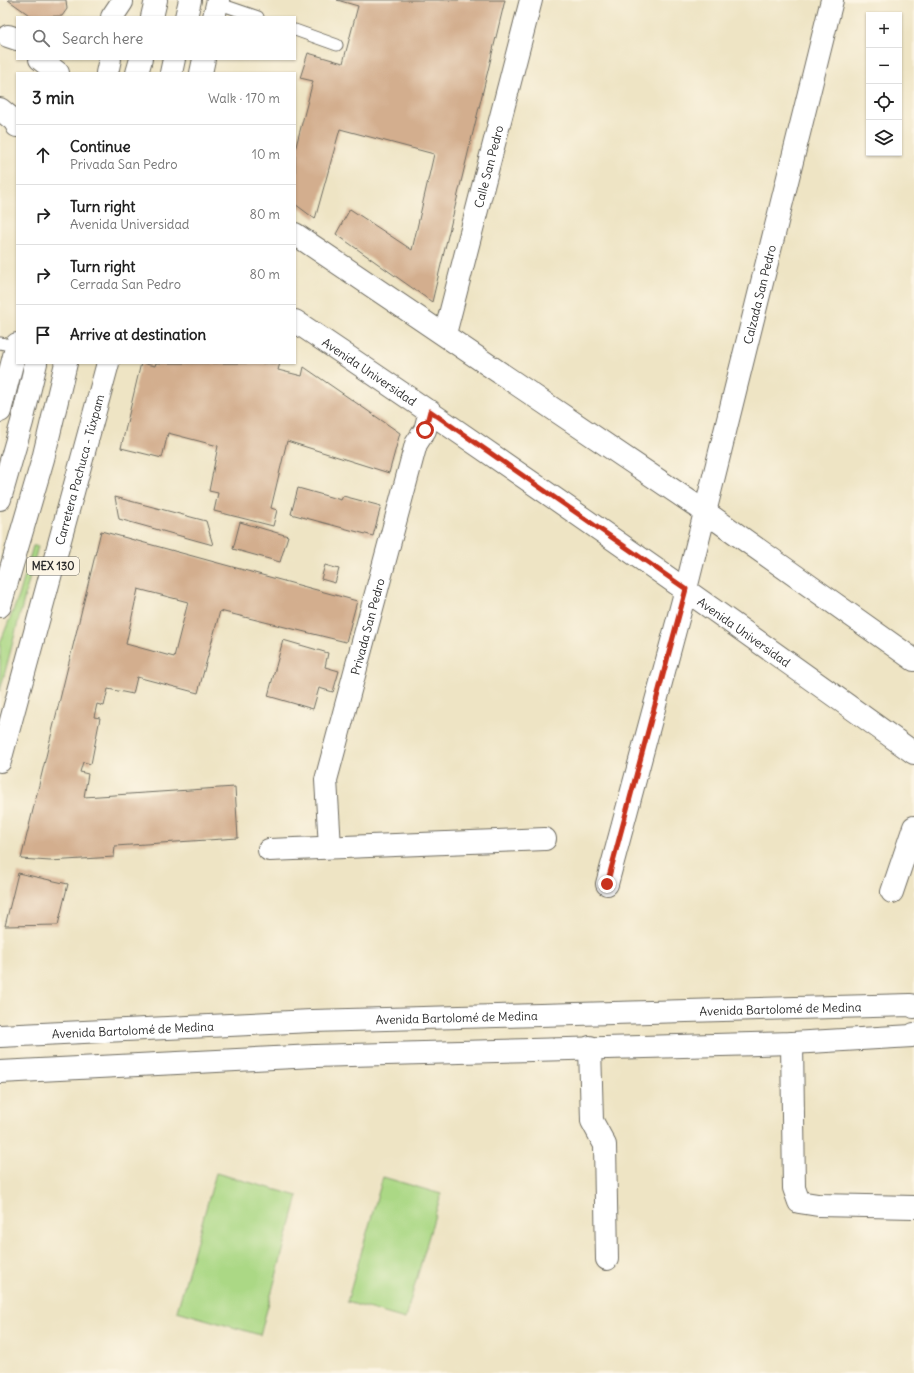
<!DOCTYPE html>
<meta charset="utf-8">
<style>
:root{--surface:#fff;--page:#f6f6f6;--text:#222;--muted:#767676;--line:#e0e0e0}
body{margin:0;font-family:Delius,sans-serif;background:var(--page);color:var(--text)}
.controls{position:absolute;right:12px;top:12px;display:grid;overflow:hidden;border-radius:0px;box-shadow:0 1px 3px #0004}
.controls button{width:36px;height:36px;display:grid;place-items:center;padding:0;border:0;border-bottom:1px solid var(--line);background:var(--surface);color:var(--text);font:20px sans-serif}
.stop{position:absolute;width:12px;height:12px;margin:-9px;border:3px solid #c8321e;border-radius:50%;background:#fff}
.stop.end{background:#c8321e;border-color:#fff;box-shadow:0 1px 4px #0008}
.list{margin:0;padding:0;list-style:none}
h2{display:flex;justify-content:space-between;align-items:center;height:52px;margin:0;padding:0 16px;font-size:17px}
h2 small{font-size:13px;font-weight:400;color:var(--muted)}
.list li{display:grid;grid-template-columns:26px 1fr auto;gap:12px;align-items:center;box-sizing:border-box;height:60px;padding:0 16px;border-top:1px solid var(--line)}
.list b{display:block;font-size:15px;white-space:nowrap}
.list p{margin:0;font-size:13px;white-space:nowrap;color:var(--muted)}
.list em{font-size:13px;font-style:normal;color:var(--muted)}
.icon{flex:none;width:22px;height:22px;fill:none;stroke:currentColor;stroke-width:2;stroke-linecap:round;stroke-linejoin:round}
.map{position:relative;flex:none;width:914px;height:1373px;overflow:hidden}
.search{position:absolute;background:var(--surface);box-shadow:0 1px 3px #0004;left:16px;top:16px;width:280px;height:44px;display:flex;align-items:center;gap:10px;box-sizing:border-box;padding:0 14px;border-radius:0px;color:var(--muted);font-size:15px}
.panel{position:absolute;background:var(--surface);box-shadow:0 1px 3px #0004;left:16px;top:72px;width:280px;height:292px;border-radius:0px}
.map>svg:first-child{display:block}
.green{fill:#abd885;stroke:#6b8258}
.building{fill:#d3ae8e;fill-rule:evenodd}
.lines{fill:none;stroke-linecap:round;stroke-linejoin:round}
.lane-casing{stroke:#6f6c61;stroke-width:13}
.street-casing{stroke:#6f6c61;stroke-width:24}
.secondary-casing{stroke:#6f6c61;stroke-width:24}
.primary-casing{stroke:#6f6c61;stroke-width:24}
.lane{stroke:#fff;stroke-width:11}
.street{stroke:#fff;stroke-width:22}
.secondary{stroke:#fff;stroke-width:22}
.primary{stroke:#fff;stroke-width:22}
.route{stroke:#c8321e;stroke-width:5}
.labels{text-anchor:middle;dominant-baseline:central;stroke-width:3;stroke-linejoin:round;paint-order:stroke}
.shield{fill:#fcf5e5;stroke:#6a6863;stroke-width:1}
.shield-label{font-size:11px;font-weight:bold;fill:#2b2b2b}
.street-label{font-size:12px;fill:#2b2b2b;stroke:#fcf5e5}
</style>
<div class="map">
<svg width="914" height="1373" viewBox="0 0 914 1373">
<rect width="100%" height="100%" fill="#fcf5e5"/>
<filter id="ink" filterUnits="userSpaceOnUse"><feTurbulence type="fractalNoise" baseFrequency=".025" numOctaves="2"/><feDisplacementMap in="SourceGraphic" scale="8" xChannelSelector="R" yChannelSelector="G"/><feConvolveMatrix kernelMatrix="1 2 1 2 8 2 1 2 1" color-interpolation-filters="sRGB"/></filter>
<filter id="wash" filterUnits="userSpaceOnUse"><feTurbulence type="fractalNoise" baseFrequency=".012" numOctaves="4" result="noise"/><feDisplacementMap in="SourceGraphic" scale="16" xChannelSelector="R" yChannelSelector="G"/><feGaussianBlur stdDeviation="0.9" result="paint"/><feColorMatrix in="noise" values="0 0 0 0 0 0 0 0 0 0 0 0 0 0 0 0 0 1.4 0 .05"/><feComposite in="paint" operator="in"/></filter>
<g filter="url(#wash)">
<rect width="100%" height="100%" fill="#eee4c4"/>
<g class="green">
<path d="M 33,546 L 38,546 L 0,691 L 0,643 L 19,596 Z"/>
<path d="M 216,1173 L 298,1196 L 260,1335 L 177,1311 Z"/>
<path d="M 383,1177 L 441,1194 L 405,1319 L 347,1302 Z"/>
</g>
<g id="blocks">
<g class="building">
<path d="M 8,0 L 66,0 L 67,9 L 62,16 L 32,17 Z"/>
<path d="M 337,0 L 505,0 L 432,302 L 336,234 L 350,209 L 412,250 L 434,154 L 340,129 L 315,219 L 295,204 L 295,150 L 313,81 L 300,78 L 308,53 L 343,63 L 358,6 Z"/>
<path d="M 141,363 L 155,366 L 156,363 L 280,363 L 278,370 L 302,376 L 304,367 L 400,433 L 389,473 L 287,441 L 271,508 L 277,510 L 273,526 L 214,511 L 218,493 L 209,491 L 218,446 L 168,433 L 162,458 L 121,448 Z"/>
<path d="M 298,488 L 341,500 L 343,496 L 381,506 L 373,536 L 291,514 Z"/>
<path d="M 115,497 L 206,521 L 213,545 L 119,519 Z"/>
<path d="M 240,522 L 288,536 L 280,562 L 233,549 Z"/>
<path d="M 101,531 L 357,601 L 346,642 L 220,611 L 198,693 L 137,677 L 133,694 L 108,689 L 104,706 L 97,704 L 94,717 L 100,718 L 91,764 L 83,762 L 80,772 L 88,774 L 84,797 L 235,787 L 238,838 L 115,846 L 114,857 L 50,861 L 21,859 ZM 138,589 L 188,602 L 174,657 L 126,644 Z"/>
<path d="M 325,565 L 339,569 L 335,583 L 321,579 Z"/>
<path d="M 283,640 L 328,653 L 325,667 L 339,671 L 333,692 L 319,688 L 313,709 L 268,696 Z"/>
<path d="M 18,873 L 68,884 L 58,925 L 5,926 Z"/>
</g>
</g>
</g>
<g filter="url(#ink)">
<use href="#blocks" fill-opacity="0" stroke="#6f6c61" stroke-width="1"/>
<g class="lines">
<g class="lane-casing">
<g id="lane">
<path d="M 214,2 L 258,17"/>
<path d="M 295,30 L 337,45"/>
<path d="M 0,343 L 16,346"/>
</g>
</g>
<g class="street-casing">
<g id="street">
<path id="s1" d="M 445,334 L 531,0"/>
<path id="s2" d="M 330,847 L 326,780 L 416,444 L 425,430 L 430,411"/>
<path d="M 269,850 L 545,839"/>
<path id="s3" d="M 607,884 L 686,589 L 832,0"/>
<path d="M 892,892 L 914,827"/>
<path id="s4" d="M 0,1036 L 312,1021 L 911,1005 L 914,1007"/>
<path d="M 792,1043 L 794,1188 L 799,1202 L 818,1205 L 914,1207"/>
<path d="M 590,1047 L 592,1121 L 605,1145 L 607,1259"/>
<path d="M 0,1072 L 314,1056 L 792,1043 L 912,1036 L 914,1034"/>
</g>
</g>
<g class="secondary-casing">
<g id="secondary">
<path d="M 40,59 L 58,73"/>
<path d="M 0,109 L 17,123"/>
<path d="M 295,234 L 704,511 L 914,660"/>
<path id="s5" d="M 295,321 C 504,461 710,606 914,753"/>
</g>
</g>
<g class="primary-casing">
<g id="primary">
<path d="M 112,17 L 122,2"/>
<path d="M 152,17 L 156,0"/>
<path d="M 186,17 L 190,0"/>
<path d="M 214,17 L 218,0"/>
<path d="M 8,36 L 17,39"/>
<path d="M 107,73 L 110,59"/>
<path d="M 137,73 L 141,59"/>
<path d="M 171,73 L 174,59"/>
<path d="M 201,73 L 204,59"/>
<path d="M 16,122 L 17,126"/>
<path d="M 0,411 L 17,344"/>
<path d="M 0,499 L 22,422 L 36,363"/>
<path d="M 0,606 L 43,459 L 66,363"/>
<path id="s6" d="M 0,761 L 108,363"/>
</g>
</g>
<use href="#lane" class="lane"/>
<use href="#street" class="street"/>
<use href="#secondary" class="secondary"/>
<use href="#primary" class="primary"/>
</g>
</g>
<g class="lines" filter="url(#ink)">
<path class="route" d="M 425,430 L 430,411 L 686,589 L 607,884"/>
</g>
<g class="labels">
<rect class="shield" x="27" y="557" width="52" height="18" rx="3"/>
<g class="shield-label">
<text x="53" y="566">MEX 130</text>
</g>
<g class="street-label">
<text stroke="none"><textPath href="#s1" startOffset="173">Calle San Pedro</textPath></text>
<text stroke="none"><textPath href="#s3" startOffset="609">Calzada San Pedro</textPath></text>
<text stroke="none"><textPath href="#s5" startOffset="90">Avenida Universidad</textPath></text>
<text stroke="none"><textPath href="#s6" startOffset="302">Carretera Pachuca - Túxpam</textPath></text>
<text stroke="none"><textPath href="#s2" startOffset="226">Privada San Pedro</textPath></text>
<text stroke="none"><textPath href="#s5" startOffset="546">Avenida Universidad</textPath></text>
<text stroke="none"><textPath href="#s4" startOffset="781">Avenida Bartolomé de Medina</textPath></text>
<text stroke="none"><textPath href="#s4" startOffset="457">Avenida Bartolomé de Medina</textPath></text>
<text stroke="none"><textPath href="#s4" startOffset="133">Avenida Bartolomé de Medina</textPath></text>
</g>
</g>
</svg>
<div class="controls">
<button>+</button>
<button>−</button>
<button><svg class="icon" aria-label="locate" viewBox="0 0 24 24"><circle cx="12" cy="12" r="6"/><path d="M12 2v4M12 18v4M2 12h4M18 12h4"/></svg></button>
<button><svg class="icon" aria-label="layers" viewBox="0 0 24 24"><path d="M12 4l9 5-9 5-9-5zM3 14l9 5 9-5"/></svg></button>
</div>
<div class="stop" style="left:425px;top:430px"></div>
<div class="stop end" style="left:607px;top:884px"></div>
<div class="search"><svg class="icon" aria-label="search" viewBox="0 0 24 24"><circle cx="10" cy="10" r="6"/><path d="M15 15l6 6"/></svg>Search here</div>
<section class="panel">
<h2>3 min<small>Walk · 170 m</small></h2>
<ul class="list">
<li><svg class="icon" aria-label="ahead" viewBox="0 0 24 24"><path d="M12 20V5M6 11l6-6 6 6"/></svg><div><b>Continue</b><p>Privada San Pedro</p></div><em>10 m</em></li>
<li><svg class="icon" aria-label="right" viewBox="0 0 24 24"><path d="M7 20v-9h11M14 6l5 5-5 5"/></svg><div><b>Turn right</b><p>Avenida Universidad</p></div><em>80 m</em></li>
<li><svg class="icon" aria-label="right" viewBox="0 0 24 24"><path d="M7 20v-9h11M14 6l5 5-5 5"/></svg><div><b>Turn right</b><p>Cerrada San Pedro</p></div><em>80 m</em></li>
<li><svg class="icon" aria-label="arrive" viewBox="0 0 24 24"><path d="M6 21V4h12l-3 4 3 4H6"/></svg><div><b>Arrive at destination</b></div></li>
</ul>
</section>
</div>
